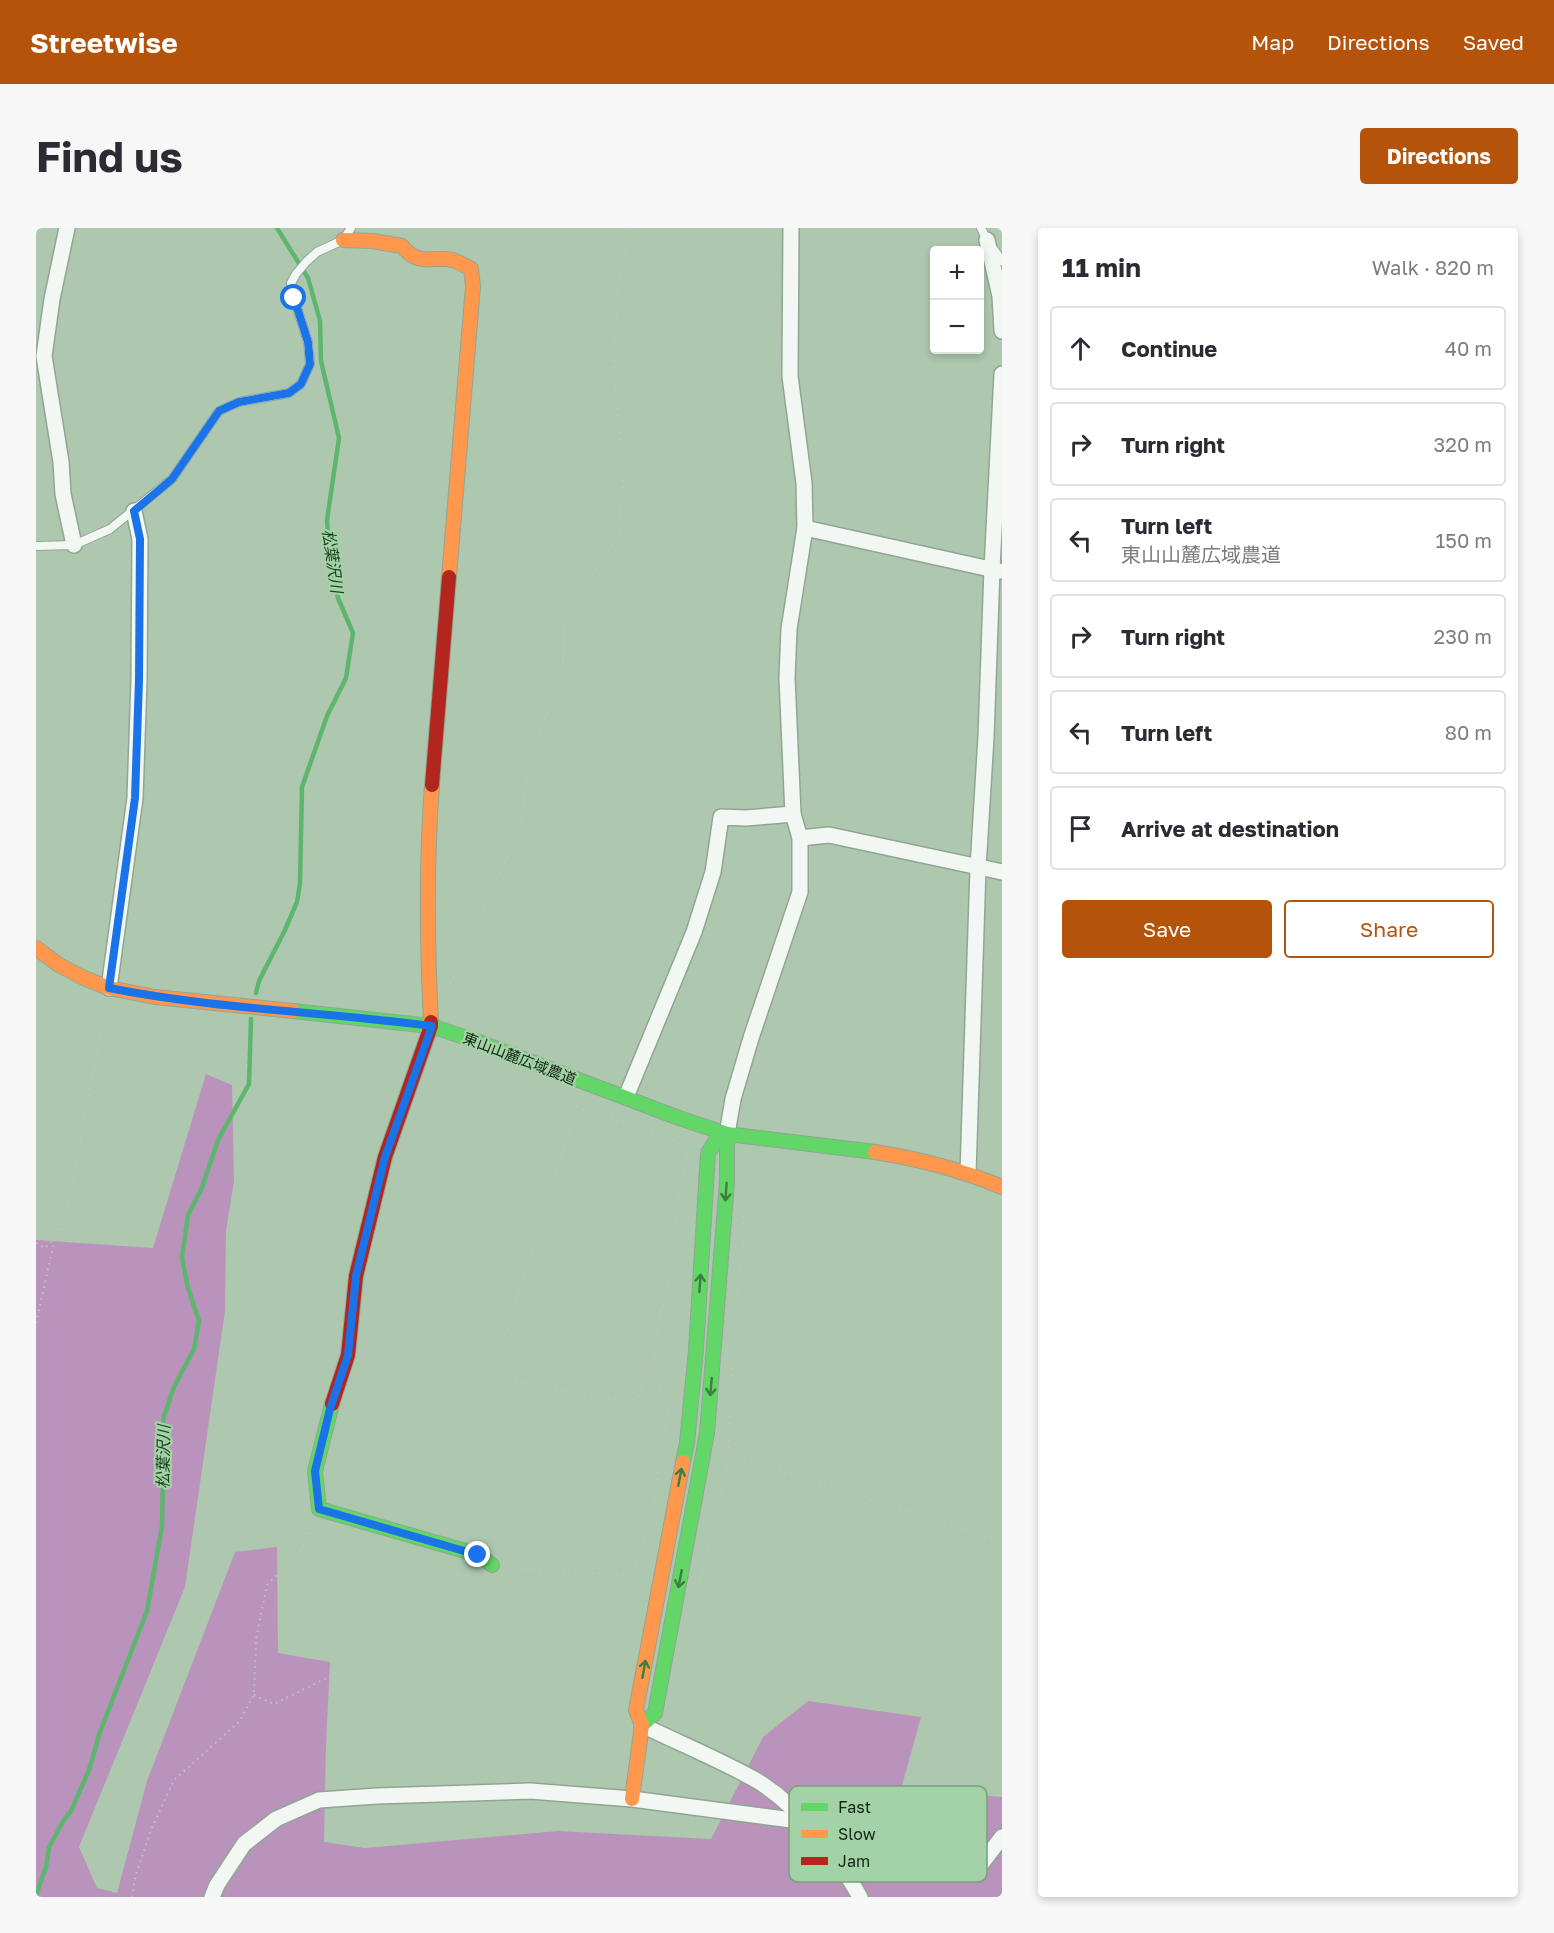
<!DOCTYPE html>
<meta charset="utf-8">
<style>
:root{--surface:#fff;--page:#f7f7f7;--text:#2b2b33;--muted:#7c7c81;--line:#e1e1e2;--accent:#b45309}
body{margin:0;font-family:"Golos Text","Noto Sans JP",sans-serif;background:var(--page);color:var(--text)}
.controls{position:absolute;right:18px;top:18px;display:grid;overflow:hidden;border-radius:6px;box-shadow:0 3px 9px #0003}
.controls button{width:54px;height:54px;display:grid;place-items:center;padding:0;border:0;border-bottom:2px solid var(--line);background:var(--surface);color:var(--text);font:30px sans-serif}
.stop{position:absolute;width:18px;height:18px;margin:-14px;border:4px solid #1a73e8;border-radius:50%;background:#fff}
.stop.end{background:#1a73e8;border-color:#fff;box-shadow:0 2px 6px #0008}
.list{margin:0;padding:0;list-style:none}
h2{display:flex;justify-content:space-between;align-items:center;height:78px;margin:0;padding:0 24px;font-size:26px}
h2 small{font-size:20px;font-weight:400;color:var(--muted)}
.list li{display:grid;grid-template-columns:39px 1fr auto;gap:18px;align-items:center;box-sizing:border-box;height:84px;margin:0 12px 12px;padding:0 12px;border:2px solid var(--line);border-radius:6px}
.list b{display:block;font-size:22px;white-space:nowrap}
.list p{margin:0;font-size:20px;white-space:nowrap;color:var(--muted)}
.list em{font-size:20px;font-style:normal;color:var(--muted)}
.actions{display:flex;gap:12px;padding:18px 24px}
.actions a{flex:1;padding:14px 0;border:2px solid var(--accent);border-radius:6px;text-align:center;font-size:21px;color:var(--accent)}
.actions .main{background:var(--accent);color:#fff}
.icon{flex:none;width:33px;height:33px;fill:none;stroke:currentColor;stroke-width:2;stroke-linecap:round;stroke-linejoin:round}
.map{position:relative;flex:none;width:966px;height:1669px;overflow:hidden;border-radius:6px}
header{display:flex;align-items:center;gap:36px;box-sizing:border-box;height:84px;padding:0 30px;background:var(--accent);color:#fff}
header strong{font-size:28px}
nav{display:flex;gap:33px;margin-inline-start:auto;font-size:21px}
.intro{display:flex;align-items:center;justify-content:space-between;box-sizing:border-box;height:144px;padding:0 36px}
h1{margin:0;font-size:42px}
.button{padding:15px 27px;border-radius:6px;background:var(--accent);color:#fff;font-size:21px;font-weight:700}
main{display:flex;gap:36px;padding:0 36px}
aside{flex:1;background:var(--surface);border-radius:6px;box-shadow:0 3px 9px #0003}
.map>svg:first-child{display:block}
.forest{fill:#ba93bc}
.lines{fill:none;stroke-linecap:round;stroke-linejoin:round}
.stream{stroke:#5eb56d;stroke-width:4.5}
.lane-casing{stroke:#91a593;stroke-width:10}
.street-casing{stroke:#91a593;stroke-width:18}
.fast-casing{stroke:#91a593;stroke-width:16}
.slow-casing{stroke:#91a593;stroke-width:16}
.jam-casing{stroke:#91a593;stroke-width:16}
.path{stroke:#bec5be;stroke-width:2;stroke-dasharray:1.5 4.5;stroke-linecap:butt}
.lane{stroke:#f3f7f3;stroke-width:8}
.street{stroke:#f3f7f3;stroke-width:15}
.fast{stroke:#63d668;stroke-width:14}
.slow{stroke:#ff974d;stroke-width:14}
.jam{stroke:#b3261e;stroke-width:14}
.oneway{stroke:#3b7e3e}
.route{stroke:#1a73e8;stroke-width:8}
.labels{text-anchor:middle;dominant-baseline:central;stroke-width:4.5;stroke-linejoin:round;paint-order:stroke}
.street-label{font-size:15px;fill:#132515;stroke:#a4d2a7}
.water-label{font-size:16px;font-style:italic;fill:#19441f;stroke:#a4d2a7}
.key{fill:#a4d2a7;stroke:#789e7b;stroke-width:1.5}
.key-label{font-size:16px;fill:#132515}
</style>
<header>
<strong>Streetwise</strong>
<nav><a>Map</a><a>Directions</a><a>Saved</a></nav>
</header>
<div class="intro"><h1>Find us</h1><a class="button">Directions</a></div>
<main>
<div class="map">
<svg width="966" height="1669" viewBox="0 0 966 1669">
<rect width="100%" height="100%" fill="#aec8b0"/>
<path class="forest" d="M 170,846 L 196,857 L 198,953 L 190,1003 L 189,1083 L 149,1359 L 43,1619 L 61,1660 L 81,1665 L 111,1553 L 199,1324 L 241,1319 L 242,1425 L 294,1434 L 290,1517 L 288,1614 L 329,1620 L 522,1603 L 675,1611 L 727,1509 L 772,1473 L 885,1489 L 865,1561 L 966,1569 L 966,1669 L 0,1669 L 0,1012 L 117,1020 Z"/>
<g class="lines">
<g class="stream">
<path d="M 220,765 L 223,753 L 249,702 L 261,674 L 264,655 L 266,559 L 291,488 L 310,450 L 317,405 L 302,370 L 293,323 L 291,292 L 303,210 L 285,133 L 284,93 L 272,50 L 241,0"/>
<path d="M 0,1667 L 10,1639 L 13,1619 L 28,1592 L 35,1583 L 53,1542 L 64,1504 L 111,1383 L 126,1298 L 127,1252 L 125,1213 L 128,1188 L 138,1159 L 158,1121 L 163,1093 L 152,1060 L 146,1030 L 152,987 L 165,962 L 182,912 L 213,856 L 215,791"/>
</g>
<g class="lane-casing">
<g id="lane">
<path d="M 945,0 L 951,12 L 966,33"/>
<path d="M 0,318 L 38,317 L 74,301 L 136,251 L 183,183 L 203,174 L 253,165 L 265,156 L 274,136 L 272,114 L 258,70 L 255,55 L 260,46 L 270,34 L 281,24 L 307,12 L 315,0"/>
</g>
</g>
<g class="street-casing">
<g id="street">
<path d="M 31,0 L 16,71 L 8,128 L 25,234 L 27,266 L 38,317"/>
<path d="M 951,12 L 964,68 L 966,103"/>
<path d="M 769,300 L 963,343"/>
<path d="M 764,610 L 793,607 L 966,644"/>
<path d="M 73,760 L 99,570 L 103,452 L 104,311 L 98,283"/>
<path d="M 590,869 L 658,704 L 677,644 L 685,589 L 710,590 L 757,586"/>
<path d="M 691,906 L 697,871 L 715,810 L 764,664 L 764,610 L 757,586 L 751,450 L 753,401 L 769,300 L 768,255 L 754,148 L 755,0"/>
<path d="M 932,945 L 942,640 L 950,509 L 956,341 L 966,146"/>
<path d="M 606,1497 C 643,1515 682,1531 718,1551 C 760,1575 801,1627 824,1669"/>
<path d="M 814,1651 L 834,1640 L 943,1639 L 966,1609"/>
<path d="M 176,1669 L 181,1657 L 208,1616 L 240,1591 L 283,1572 L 341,1568 L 494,1563 L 596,1571 L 771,1594"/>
</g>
</g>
<g class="fast-casing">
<g id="fast">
<path d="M 257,783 L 395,798 L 440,813 L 643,890 L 691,906 L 839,924"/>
<path d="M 296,1176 L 279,1243 L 283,1281 L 443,1327 L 456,1337"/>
<path d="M 647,1234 L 651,1215 L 660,1122 L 672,925 L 685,904"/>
<path d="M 606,1497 L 619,1485 L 671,1205 L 691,954 L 691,906"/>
</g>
</g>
<g class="slow-casing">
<g id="slow">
<path d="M 307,12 L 337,13 L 366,18 C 383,39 395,28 417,32 C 423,34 429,38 435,41 L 437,58 L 413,349"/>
<path d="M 0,720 L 23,737 L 48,750 L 73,760 L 119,769 L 257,783"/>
<path d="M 395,794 C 391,715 390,636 396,557"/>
<path d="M 839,924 C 884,931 923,941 966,959"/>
<path d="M 596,1571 L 606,1497 L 600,1482 L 647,1234"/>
</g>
</g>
<g class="jam-casing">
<g id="jam">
<path d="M 396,557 L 413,349"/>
<path d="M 296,1176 L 312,1127 L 320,1048 L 349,929 L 395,798 L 395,794"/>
</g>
</g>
<g class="path">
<path d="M 412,761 L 485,597 L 494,530 L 526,449 L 529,388 L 583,306 L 587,252 L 577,126 L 584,47 L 594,0"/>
<path d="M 543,872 L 466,1118 L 471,1143 L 487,1155 L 585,1173 L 601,1170 L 617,1135 L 632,1182 L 616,1285 L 596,1348"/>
<path d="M 541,879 L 608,901 L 646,916 L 652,926 L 649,944 L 643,961 L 635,1047 L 622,1095 L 617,1135"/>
<path d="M 0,1015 L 9,1020 L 19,1010"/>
<path d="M 700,1079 L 708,1012 L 707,986"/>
<path d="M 0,1095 L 19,1010 L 30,989 L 70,777"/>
<path d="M 686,1223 L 966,1314"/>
<path d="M 473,1340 L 608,1348"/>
<path d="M 660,1358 L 664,1356 L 689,1245 L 693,1216 L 696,1127"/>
<path d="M 218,1467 L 238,1476 L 432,1380 L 447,1353"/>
<path d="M 96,1669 L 100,1646 L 115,1602 L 138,1552 L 203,1494 L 218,1467 L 220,1411 L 231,1357 L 263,1326 L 275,1298"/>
</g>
<use href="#lane" class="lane"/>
<use href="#street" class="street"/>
<use href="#fast" class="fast"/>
<use href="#slow" class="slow"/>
<use href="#jam" class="jam"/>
</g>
<defs><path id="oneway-shaft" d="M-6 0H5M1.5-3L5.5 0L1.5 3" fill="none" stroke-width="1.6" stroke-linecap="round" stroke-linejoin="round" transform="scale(1.5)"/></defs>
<g class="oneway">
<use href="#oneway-shaft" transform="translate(690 964) rotate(94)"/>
<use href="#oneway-shaft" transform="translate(664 1055) rotate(-86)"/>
<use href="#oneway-shaft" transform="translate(675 1159) rotate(95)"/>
<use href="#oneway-shaft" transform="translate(644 1249) rotate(-79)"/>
<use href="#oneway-shaft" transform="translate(644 1351) rotate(101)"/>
<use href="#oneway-shaft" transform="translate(608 1441) rotate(-80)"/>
</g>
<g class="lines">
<path class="route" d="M 258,70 L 272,114 L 274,136 L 265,156 L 253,165 L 203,174 L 183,183 L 136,251 L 98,283 L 104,311 L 103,452 L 99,570 L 73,760 C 179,781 288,784 396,798 L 349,929 L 320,1048 L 312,1127 L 294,1181 L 279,1243 L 283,1281 L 442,1327"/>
</g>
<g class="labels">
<g class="street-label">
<text transform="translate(484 830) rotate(21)">東山山麓広域農道</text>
</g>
<g class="water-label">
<text transform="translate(297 333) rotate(82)">松葉沢川</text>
<text transform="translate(127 1229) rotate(-89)">松葉沢川</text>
</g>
</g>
<rect x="753" y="1558" width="198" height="96" rx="9" class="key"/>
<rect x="765" y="1575" width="27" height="8" fill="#63d668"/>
<rect x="765" y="1602" width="27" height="8" fill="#ff974d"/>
<rect x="765" y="1629" width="27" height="8" fill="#b3261e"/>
<g class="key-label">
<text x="802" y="1585">Fast</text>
<text x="802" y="1612">Slow</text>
<text x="802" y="1639">Jam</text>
</g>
</svg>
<div class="controls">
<button>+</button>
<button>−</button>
</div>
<div class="stop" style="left:258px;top:70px"></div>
<div class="stop end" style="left:442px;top:1327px"></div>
</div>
<aside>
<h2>11 min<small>Walk · 820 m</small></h2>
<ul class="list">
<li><svg class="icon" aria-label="ahead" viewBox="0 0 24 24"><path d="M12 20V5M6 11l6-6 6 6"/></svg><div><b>Continue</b></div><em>40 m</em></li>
<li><svg class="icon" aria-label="right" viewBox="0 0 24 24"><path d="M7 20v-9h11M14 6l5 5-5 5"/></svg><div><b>Turn right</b></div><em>320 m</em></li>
<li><svg class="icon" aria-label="left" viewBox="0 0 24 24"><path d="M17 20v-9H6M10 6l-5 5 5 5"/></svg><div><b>Turn left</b><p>東山山麓広域農道</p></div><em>150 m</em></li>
<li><svg class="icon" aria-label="right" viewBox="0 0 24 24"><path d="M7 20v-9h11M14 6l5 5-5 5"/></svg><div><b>Turn right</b></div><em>230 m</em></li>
<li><svg class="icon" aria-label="left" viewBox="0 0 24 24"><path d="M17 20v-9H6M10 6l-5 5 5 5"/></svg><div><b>Turn left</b></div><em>80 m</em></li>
<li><svg class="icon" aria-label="arrive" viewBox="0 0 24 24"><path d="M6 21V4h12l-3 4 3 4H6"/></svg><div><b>Arrive at destination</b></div></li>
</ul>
<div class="actions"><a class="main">Save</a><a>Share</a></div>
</aside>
</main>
